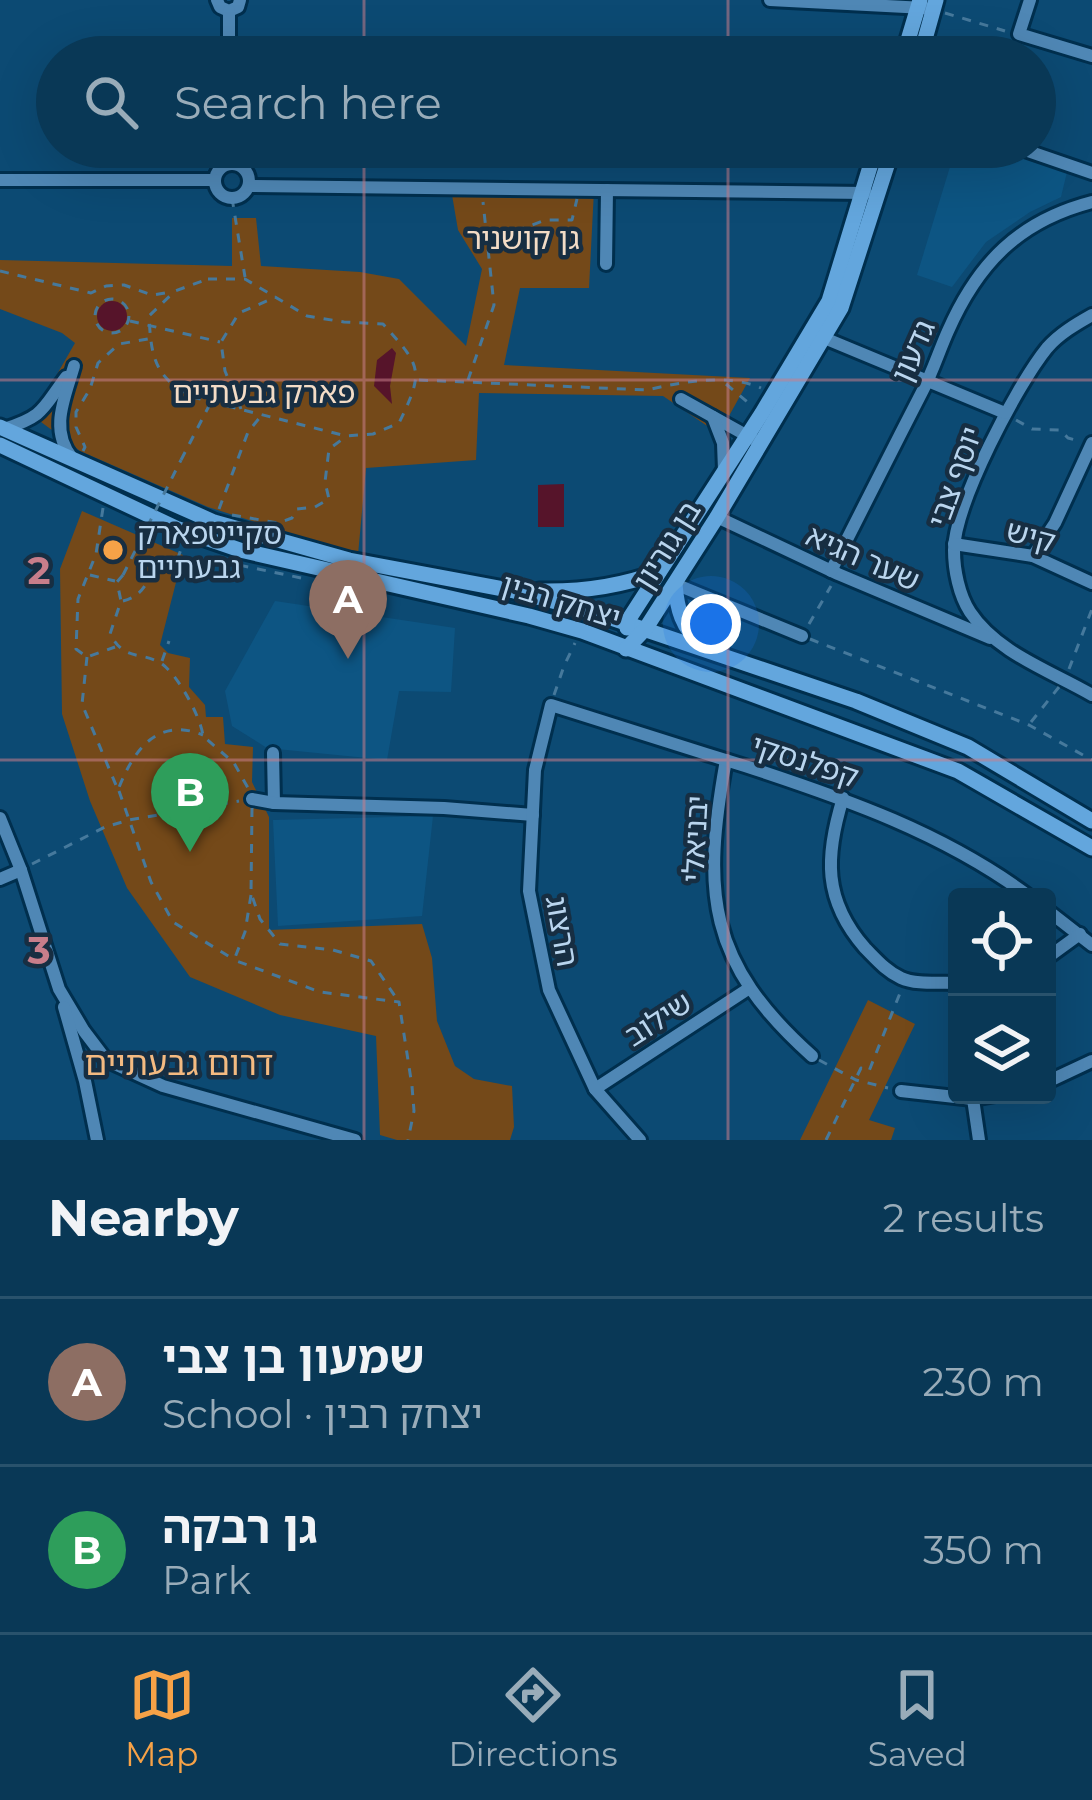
<!DOCTYPE html>
<meta charset="utf-8">
<style>
:root{--surface:#093856;--page:#174360;--text:#f1f3f6;--muted:#99acb9;--line:#29526c;--accent:#f6a247}
body{margin:0;font-family:Montserrat,"Noto Sans Hebrew",sans-serif;background:var(--page);color:var(--text)}
.controls{position:absolute;right:36px;bottom:36px;display:grid;overflow:hidden;border-radius:12px;box-shadow:0 12px 48px #0002}
.controls button{width:108px;height:108px;display:grid;place-items:center;padding:0;border:0;border-bottom:3px solid var(--line);background:var(--surface);color:var(--text);font:60px sans-serif}
.you{position:absolute;left:711px;top:624px;width:42px;height:42px;margin:-30px;border:9px solid #fff;border-radius:50%;background:#1a73e8;box-shadow:0 0 0 18px #1a73e833}
.badge{display:grid;place-items:center;width:78px;height:78px;border-radius:50%;background:var(--accent);color:#fff;font-size:39px;font-weight:700}
.pin{position:absolute;translate:-50% -99px;filter:drop-shadow(0 3px 6px #0008)}
.pin::after{content:'';position:absolute;top:63px;width:42px;height:36px;background:inherit;clip-path:polygon(0 0,100% 0,50% 100%)}
.list{margin:0;padding:0;list-style:none}
h2{display:flex;justify-content:space-between;align-items:center;height:156px;margin:0;padding:0 48px;font-size:51px}
h2 small{font-size:39px;font-weight:400;color:var(--muted)}
.list li{display:grid;grid-template-columns:78px 1fr auto;gap:36px;align-items:center;box-sizing:border-box;height:168px;padding:0 48px;border-top:3px solid var(--line)}
.list b{display:block;font-size:45px;white-space:nowrap}
.list p{margin:0;font-size:39px;white-space:nowrap;color:var(--muted)}
.list em{font-size:39px;font-style:normal;color:var(--muted)}
.icon{flex:none;width:66px;height:66px;fill:none;stroke:currentColor;stroke-width:2;stroke-linecap:round;stroke-linejoin:round}
.map{position:relative;flex:none;width:1092px;height:1140px;overflow:hidden}
.search{position:absolute;background:var(--surface);box-shadow:0 12px 48px #0002;left:36px;right:36px;top:36px;height:132px;display:flex;align-items:center;gap:30px;box-sizing:border-box;padding:0 42px;border-radius:66px;color:var(--muted);font-size:45px}
.sheet{height:492px;background:var(--surface)}
nav{display:flex;justify-content:space-around;align-items:center;box-sizing:border-box;height:168px;border-top:3px solid var(--line);background:var(--surface);font-size:33px;color:var(--muted)}
nav a{display:grid;justify-items:center;gap:6px}
nav .on{color:var(--accent)}
.map>svg:first-child{display:block}
.built{fill:#0d5583}
.green{fill:#744919}
.water{fill:#56142a}
.lines{fill:none;stroke-linecap:round;stroke-linejoin:round}
.minor-casing{stroke:#002f4e;stroke-width:18}
.major-casing{stroke:#002f4e;stroke-width:21}
.path{stroke:#46799c;stroke-width:3;stroke-dasharray:9 9;stroke-linecap:butt}
.minor{stroke:#4f87b5;stroke-width:12}
.major{stroke:#63a6dd;stroke-width:15}
.path-bridge{stroke:#46799c;stroke-width:3;stroke-dasharray:9 9;stroke-linecap:butt}
.grid{fill:none;stroke:#c87e8b;stroke-width:3;stroke-opacity:0.55}
.poi-dot{fill:#f6a247;stroke:#172e42;stroke-width:4.5}
.labels{text-anchor:middle;dominant-baseline:central;stroke-width:9;stroke-linejoin:round;paint-order:stroke}
.park-label{font-size:30px;fill:#f3dcc6;stroke:#172e42}
.street-label{font-size:30px;fill:#b9d5ee;stroke:#172e42}
.poi-label{font-size:30px;fill:#b9d5ee;stroke:#172e42;text-anchor:start}
.neighbourhood-label{font-size:33px;fill:#f4ba81;stroke:#172e42}
.grid-label{font-size:39px;text-anchor:middle;font-weight:bold;fill:#c87e8b;stroke:#172e42;stroke-width:9;stroke-linejoin:round;paint-order:stroke}
</style>
<div class="map">
<svg width="1092" height="1140" viewBox="0 0 1092 1140">
<rect width="100%" height="100%" fill="#0c4a73"/>
<g class="built">
<path d="M 956,147 L 996,147 L 1067,172 L 1061,197 L 1030,212 L 986,242 L 952,287 L 917,275 Z"/>
<path d="M 275,601 L 455,628 L 451,692 L 399,691 L 387,760 L 267,748 L 232,726 L 225,691 Z"/>
<path d="M 433,816 L 422,916 L 278,926 L 273,820 Z"/>
</g>
<g class="green">
<path d="M 451,189 L 594,190 L 589,288 L 520,288 L 504,365 L 750,378 L 719,434 L 663,396 L 479,393 L 476,460 L 366,468 L 358,555 L 208,507 L 80,451 L 33,416 L 75,343 L 62,333 L 0,309 L 0,260 L 232,266 L 232,218 L 256,218 L 261,266 L 360,272 L 399,279 L 466,346 L 482,269 L 458,230 Z"/>
<path d="M 82,511 L 183,555 L 160,645 L 168,653 L 190,658 L 189,687 L 205,705 L 206,717 L 223,717 L 225,744 L 253,747 L 252,782 L 269,817 L 269,930 L 422,924 L 432,958 L 437,1021 L 455,1066 L 474,1079 L 512,1086 L 514,1127 L 510,1140 L 397,1140 L 380,1135 L 376,1036 L 280,1015 L 190,977 L 127,888 L 90,801 L 62,714 L 60,569 Z"/>
<path d="M 868,1000 L 915,1024 L 869,1120 L 895,1128 L 891,1140 L 800,1140 Z"/>
</g>
<g class="water">
<circle cx="112" cy="316" r="15"/>
<path d="M 392,348 L 396,353 L 390,386 L 392,404 L 374,386 L 377,360 Z"/>
<path d="M 564,484 L 564,527 L 538,527 L 538,485 Z"/>
</g>
<g class="lines">
<g class="minor-casing">
<g id="minor">
<path d="M 217,0 L 220,7 L 229,11 L 238,7 L 240,0"/>
<path d="M 770,0 L 925,8"/>
<path d="M 1030,0 L 1019,34 L 1092,56"/>
<path d="M 229,11 L 229,57"/>
<path d="M 1016,147 L 1092,173"/>
<circle cx="232" cy="181" r="17"/>
<path d="M 0,180 L 215,180"/>
<path d="M 249,186 L 866,193"/>
<path d="M 606,264 L 607,190"/>
<path d="M 1092,315 C 1076,324 1059,334 1047,348 C 1017,385 955,503 954,550 C 954,570 959,595 970,612 C 997,653 1051,671 1092,695"/>
<path d="M 817,335 L 1005,413"/>
<path d="M 681,399 L 753,439"/>
<path d="M 713,417 L 723,443 L 724,470"/>
<path d="M 4,429 C 45,416 42,409 66,377"/>
<path d="M 72,458 C 49,429 65,398 74,366"/>
<path d="M 717,517 L 838,574 L 990,638"/>
<path d="M 954,544 L 1033,556 L 1092,583"/>
<path d="M 1033,556 L 1055,523 L 1092,443"/>
<path d="M 831,571 C 862,510 892,450 923,390 C 933,371 939,351 948,331 C 978,263 1019,221 1092,202"/>
<path d="M 675,584 L 802,636"/>
<path d="M 273,753 L 274,803"/>
<path d="M 726,760 C 702,893 707,962 812,1056"/>
<path d="M 843,798 C 825,856 823,900 865,948 C 876,959 886,971 901,978 C 916,985 940,982 957,983"/>
<path d="M 252,799 L 274,803 L 444,808 L 533,815"/>
<path d="M 0,818 L 21,870 L 59,989 L 84,1031 L 106,1060 L 163,1086 L 355,1140"/>
<path d="M 0,879 L 21,870"/>
<path d="M 1047,910 L 1092,945"/>
<path d="M 1047,958 L 1080,934"/>
<path d="M 64,1007 L 85,1081 L 97,1140"/>
<path d="M 1047,1082 L 1092,1061"/>
<path d="M 595,1089 L 748,989"/>
<path d="M 901,1091 L 973,1099 L 996,1095"/>
<path d="M 973,1099 L 979,1140"/>
<path d="M 640,1140 L 595,1089 L 549,990 L 529,891 L 535,770 L 551,705 C 615,725 680,746 745,766 C 846,799 944,833 1030,897"/>
</g>
</g>
<g class="major-casing">
<g id="major">
<path d="M 903,57 L 920,0"/>
<path d="M 920,57 L 936,0"/>
<path d="M 0,427 L 214,522 L 349,560 L 514,591 L 587,610 L 856,701 L 968,747 L 1092,821"/>
<path d="M 0,445 L 176,528 L 240,550 L 529,616 L 582,631 L 958,771 L 1092,848"/>
<path d="M 675,584 C 677,609 682,628 702,645"/>
<path d="M 539,591 C 581,592 619,587 659,572"/>
<path d="M 627,628 L 627,622 L 762,413 L 829,301 L 876,147"/>
<path d="M 626,649 L 646,628 L 717,517 L 841,308 L 893,147"/>
</g>
</g>
<g class="path">
<path d="M 945,13 L 1005,31"/>
<path d="M 232,198 L 245,277"/>
<path d="M 490,246 L 512,246 L 519,230 L 545,220 L 572,220 L 577,199"/>
<path d="M 0,271 L 91,293 L 106,286 L 124,285 L 152,295 L 172,292"/>
<path d="M 208,279 L 245,279 L 307,316 L 344,322 L 383,324 C 421,366 425,370 399,423 L 373,434 L 346,436 L 192,397 C 154,377 151,356 149,316 L 175,291 Z"/>
<circle cx="112" cy="316" r="17"/>
<path d="M 130,321 L 220,342"/>
<path d="M 419,380 L 647,390 C 682,382 727,373 761,388"/>
<path d="M 468,380 L 494,305 L 483,202"/>
<path d="M 726,384 L 751,405"/>
<path d="M 241,409 L 225,371 L 221,342 L 239,313 L 276,297"/>
<path d="M 1016,420 L 1032,429 L 1060,430 L 1068,438 L 1079,441"/>
<path d="M 83,451 L 85,447 L 76,427 L 76,412 L 90,389 L 98,363 L 119,344 L 148,339"/>
<path d="M 181,460 L 210,404"/>
<path d="M 103,508 L 96,554 L 78,599 L 76,649 L 87,657 L 115,647"/>
<path d="M 219,509 L 248,432 L 261,416"/>
<path d="M 232,515 L 278,523 L 292,518 L 297,509 L 315,507 L 329,499 L 325,482 L 329,449 L 344,438"/>
<path d="M 223,558 L 234,564 L 306,579"/>
<path d="M 90,575 L 115,581"/>
<path d="M 123,575 L 117,582 L 121,601 L 110,634 C 125,661 137,651 159,662 C 176,671 201,717 203,736 L 234,763 L 248,788"/>
<path d="M 123,601 C 143,596 147,582 156,565 L 178,558 L 182,546"/>
<path d="M 809,624 L 831,586"/>
<path d="M 810,639 L 1029,725 L 1092,760"/>
<path d="M 87,657 L 82,704 L 118,790 C 133,751 157,716 203,735"/>
<path d="M 162,661 L 169,641"/>
<path d="M 1069,669 L 1092,609"/>
<path d="M 554,695 L 564,666 L 575,643"/>
<path d="M 1031,722 L 1059,687"/>
<path d="M 119,791 L 151,882 L 173,922 L 233,959"/>
<path d="M 252,808 L 251,893 L 260,919 L 280,944 L 333,950 L 371,961 L 399,1002"/>
<path d="M 32,864 L 105,827 L 129,820 L 239,801"/>
<path d="M 251,895 L 245,932 L 234,960 L 320,992 L 399,1002 L 412,1086 L 414,1111 L 408,1140"/>
<path d="M 819,1060 L 856,1080 L 888,1088"/>
<path d="M 826,1140 L 861,1068 L 869,1071 L 902,988"/>
</g>
<use href="#minor" class="minor"/>
<use href="#major" class="major"/>
<path class="path-bridge" d="M 123,575 L 181,460"/>
</g>
<path class="grid" d="M 364,0 L 364,57M 728,0 L 728,57M 364,147 L 364,1140M 728,147 L 728,1140M 0,380 L 1092,380M 0,760 L 1092,760"/>
<circle class="poi-dot" cx="113" cy="550" r="12"/>
<g class="labels">
<g class="park-label">
<text x="523" y="238">גן קושניר</text>
<text x="264" y="392">פארק גבעתיים</text>
</g>
<g class="street-label">
<text transform="translate(913 351) rotate(-66)">גדעון</text>
<text transform="translate(955 477) rotate(-70)">יוסף צבי</text>
<text transform="translate(1031 536) rotate(15)">קיש</text>
<text transform="translate(667 545) rotate(-58)">בן גוריון</text>
<text transform="translate(863 558) rotate(24)">שער הגיא</text>
<text transform="translate(561 601) rotate(17)">יצחק רבין</text>
<text transform="translate(805 761) rotate(18)">קפלנסקי</text>
<text transform="translate(695 839) rotate(-87)">יבניאלי</text>
<text transform="translate(562 931) rotate(80)">הרצוג</text>
<text transform="translate(658 1019) rotate(-33)">שילוב</text>
</g>
<g class="poi-label">
<text x="137" y="533">סקייטפארק<tspan x="137" dy="34">גבעתיים</tspan></text>
</g>
<g class="neighbourhood-label">
<text x="179" y="1063">דרום גבעתיים</text>
</g>
</g>
<g class="grid-label">
<text x="39" y="584">2</text>
<text x="39" y="964">3</text>
</g>
</svg>
<div class="controls">
<button><svg class="icon" aria-label="locate" viewBox="0 0 24 24"><circle cx="12" cy="12" r="6"/><path d="M12 2v4M12 18v4M2 12h4M18 12h4"/></svg></button>
<button><svg class="icon" aria-label="layers" viewBox="0 0 24 24"><path d="M12 4l9 5-9 5-9-5zM3 14l9 5 9-5"/></svg></button>
</div>
<div class="you"></div>
<div class="pin badge" style="left:348px;top:659px;background:#8d6e63">A</div>
<div class="pin badge" style="left:190px;top:852px;background:#2e9e5b">B</div>
<div class="search"><svg class="icon" aria-label="search" viewBox="0 0 24 24"><circle cx="10" cy="10" r="6"/><path d="M15 15l6 6"/></svg>Search here</div>
</div>
<section class="sheet">
<h2>Nearby<small>2 results</small></h2>
<ul class="list">
<li><span class="badge" style="background:#8d6e63">A</span><div><b>שמעון בן צבי</b><p>School · יצחק רבין</p></div><em>230 m</em></li>
<li><span class="badge" style="background:#2e9e5b">B</span><div><b>גן רבקה</b><p>Park</p></div><em>350 m</em></li>
</ul>
</section>
<nav>
<a class="on"><svg class="icon" aria-label="map" viewBox="0 0 24 24"><path d="M3 6l6-2 6 2 6-2v14l-6 2-6-2-6 2zM9 4v14M15 6v14"/></svg>Map</a>
<a><svg class="icon" aria-label="directions" viewBox="0 0 24 24"><path d="M12 3l9 9-9 9-9-9zM9 14v-3h6M13 9l2 2-2 2"/></svg>Directions</a>
<a><svg class="icon" aria-label="saved" viewBox="0 0 24 24"><path d="M7 4h10v16l-5-4-5 4z"/></svg>Saved</a>
</nav>
